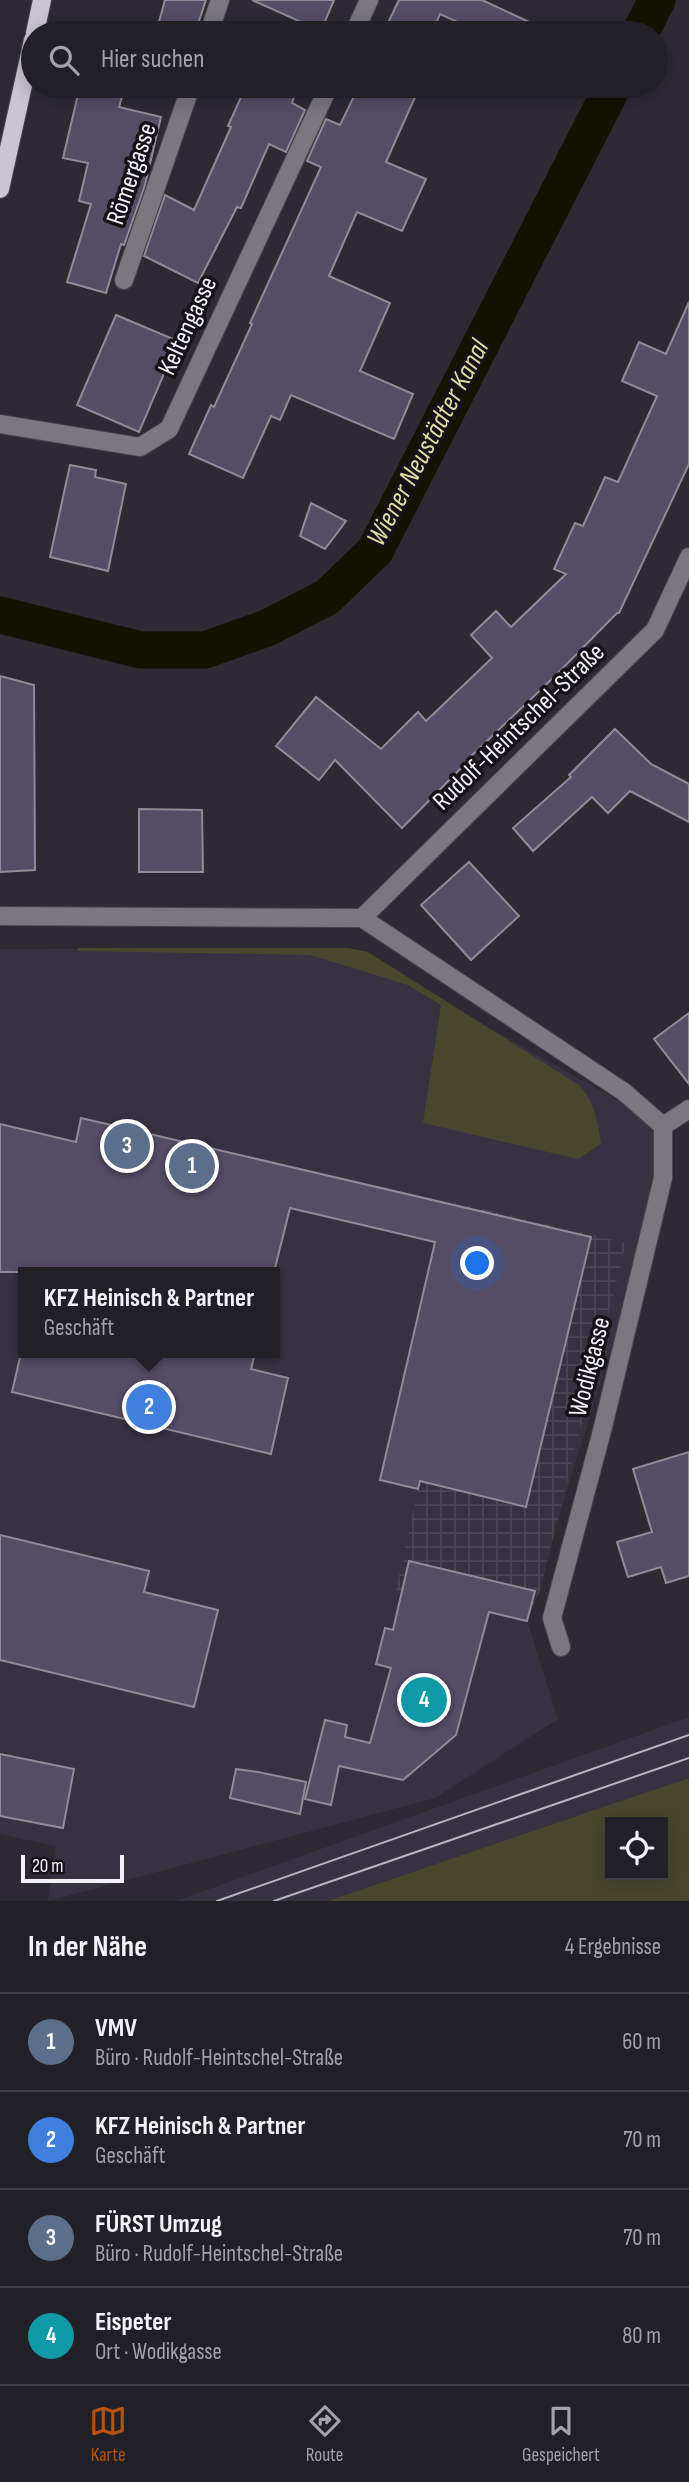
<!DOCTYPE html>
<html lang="de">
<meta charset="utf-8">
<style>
:root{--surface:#222027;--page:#2a282f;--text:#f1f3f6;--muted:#a2a3a7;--line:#3f3e44;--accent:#b45309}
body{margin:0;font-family:"Sofia Sans Condensed",sans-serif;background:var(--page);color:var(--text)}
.controls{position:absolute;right:21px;bottom:21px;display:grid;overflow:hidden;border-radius:0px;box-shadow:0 4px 18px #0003}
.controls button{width:63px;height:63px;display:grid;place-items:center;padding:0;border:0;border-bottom:2px solid var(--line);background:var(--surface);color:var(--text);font:35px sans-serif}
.scale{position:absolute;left:21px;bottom:18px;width:103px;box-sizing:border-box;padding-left:7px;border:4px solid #f3f1f8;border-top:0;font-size:19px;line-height:24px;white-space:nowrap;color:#f3f1f8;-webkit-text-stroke:5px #151318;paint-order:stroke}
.you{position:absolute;left:478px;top:1264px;width:24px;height:24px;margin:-18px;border:5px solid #fff;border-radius:50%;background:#1a73e8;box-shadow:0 0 0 10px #1a73e833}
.badge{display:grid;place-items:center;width:46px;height:46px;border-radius:50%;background:var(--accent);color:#fff;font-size:23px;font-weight:700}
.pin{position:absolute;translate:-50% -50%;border:4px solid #fff;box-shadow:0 2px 7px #0006}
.popup{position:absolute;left:18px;top:1267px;width:262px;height:91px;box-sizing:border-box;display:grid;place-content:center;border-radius:0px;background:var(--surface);filter:drop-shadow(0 2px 5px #0005);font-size:23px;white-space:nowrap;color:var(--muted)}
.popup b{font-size:26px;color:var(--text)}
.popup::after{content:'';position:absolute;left:50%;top:100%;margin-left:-14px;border:14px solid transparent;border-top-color:var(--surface)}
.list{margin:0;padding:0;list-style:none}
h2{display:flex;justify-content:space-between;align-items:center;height:91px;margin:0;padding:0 28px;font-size:30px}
h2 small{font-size:23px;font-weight:400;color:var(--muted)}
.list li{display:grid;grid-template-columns:46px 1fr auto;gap:21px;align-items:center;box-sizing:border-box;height:98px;padding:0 28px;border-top:2px solid var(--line)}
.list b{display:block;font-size:26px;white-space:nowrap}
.list p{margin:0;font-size:23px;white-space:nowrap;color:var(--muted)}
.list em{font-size:23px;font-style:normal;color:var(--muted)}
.icon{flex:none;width:38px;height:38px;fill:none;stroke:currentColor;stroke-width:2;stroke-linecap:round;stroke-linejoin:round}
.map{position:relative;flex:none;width:689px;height:1901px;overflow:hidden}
.search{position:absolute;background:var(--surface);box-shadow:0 4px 18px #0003;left:21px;right:21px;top:21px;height:77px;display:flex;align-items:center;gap:18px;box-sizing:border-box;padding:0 24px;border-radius:38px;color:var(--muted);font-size:26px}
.sheet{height:483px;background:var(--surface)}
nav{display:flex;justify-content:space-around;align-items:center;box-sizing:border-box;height:98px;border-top:2px solid var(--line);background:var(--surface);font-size:19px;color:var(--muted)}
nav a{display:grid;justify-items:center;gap:4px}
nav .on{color:var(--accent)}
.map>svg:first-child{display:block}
.built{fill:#373242;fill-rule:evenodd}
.industrial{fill:url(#industrial-grid)}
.grass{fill:#48472d;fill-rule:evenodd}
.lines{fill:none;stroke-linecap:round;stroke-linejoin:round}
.canal{stroke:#141200;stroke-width:37}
.building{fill:#554c66;stroke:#8f8b98;stroke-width:2}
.minor-casing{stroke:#49464f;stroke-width:20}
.major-casing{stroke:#49464f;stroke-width:20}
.minor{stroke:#7a787e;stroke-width:18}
.major{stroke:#c9c5d1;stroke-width:18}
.tram{stroke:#b9b6be;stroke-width:2}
.labels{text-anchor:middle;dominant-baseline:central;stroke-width:7;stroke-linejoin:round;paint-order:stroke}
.street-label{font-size:26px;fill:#f3f1f8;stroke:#151318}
.water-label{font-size:28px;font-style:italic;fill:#dedca4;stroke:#151318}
</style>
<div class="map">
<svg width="689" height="1901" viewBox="0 0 689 1901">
<defs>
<pattern id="industrial-grid" width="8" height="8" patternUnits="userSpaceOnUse" patternTransform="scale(1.75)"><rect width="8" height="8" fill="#373242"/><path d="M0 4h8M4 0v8" fill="none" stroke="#4b4655"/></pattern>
</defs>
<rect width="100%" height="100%" fill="#2d2a34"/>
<g class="built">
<path d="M 348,948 L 663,1126 L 663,1178 L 527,1621 L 558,1719 L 435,1798 L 48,1901 L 56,1846 L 0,1834 L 0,949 ZM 23,1272 L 275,1272 L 275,1353 L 23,1353 Z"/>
<path d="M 689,1717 L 689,1778 L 328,1901 L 176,1901 Z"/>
</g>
<path class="industrial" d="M 446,1200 L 626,1243 L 540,1591 L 527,1621 L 396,1590 L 418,1490 L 380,1480 Z"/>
<g class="grass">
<path d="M 78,948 L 348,948 L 368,952 L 579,1085 C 593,1100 599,1123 601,1144 L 578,1159 L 423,1123 L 441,1005 L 408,985 L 310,955 L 78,951 Z"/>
<path d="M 689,1778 L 689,1901 L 328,1901 L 656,1789 ZM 610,1822 L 663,1822 L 663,1875 L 610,1875 Z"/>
</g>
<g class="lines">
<g class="canal">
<path d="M 640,33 L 657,0"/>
<path d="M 0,615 L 141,650 L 205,650 L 267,628 L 327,597 L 375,551 L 613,86"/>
</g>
</g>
<g class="building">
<path d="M 165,0 L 206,0 L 195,33 L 156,33 Z"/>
<path d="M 252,0 L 334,0 L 321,31 Z"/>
<path d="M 399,0 L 482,0 L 553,33 L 482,33 L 440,14 L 432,33 L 383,33 Z"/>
<path d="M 80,86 L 125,86 L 119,107 L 161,117 L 145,185 L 124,245 L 121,244 L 106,293 L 67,282 L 91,204 L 79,201 L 88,163 L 63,158 Z"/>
<path d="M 246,86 L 298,86 L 292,103 L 305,110 L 286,152 L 269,144 L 241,208 L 237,207 L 198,283 L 144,256 L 165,195 L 194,210 L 231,127 L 228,126 Z"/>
<path d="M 359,86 L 420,86 L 386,162 L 426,179 L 402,231 L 357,212 L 329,276 L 390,303 L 360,371 L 413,394 L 394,439 L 291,395 L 280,420 L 271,416 L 243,478 L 189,454 L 211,405 L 214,407 L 252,324 L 250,323 L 321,167 L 307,161 L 326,119 L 340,125 Z"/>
<path d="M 689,302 L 689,464 L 619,613 L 617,613 L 556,675 L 466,761 L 467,762 L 402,828 L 335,760 L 319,780 L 276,746 L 316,697 L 381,749 L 418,712 L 426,721 L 492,658 L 471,635 L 496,611 L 511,627 L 566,574 L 554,569 L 575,523 L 583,526 L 605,477 L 618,482 L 657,396 L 622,381 L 639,342 L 666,354 Z"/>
<path d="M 116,315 L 178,341 L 139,432 L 77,405 Z"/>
<path d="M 70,465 L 96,470 L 95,477 L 126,484 L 108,571 L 50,557 Z"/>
<path d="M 311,503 L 346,521 L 325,549 L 300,536 Z"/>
<path d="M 0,676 L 34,685 L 35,870 L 0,872 Z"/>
<path d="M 615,729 L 651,764 L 689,784 L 689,822 L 630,791 L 608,813 L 592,797 L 533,851 L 513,828 L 571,777 L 569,775 Z"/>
<path d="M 139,809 L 202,810 L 203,872 L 139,872 Z"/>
<path d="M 469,862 L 519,916 L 471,960 L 421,905 Z"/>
<path d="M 689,1013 L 689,1084 L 654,1039 Z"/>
<path d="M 81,1118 L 591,1237 L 526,1507 L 420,1481 L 418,1489 L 380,1480 L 435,1242 L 290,1208 L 274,1272 L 0,1272 L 0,1124 L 76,1142 Z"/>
<path d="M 21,1353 L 255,1353 L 251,1369 L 288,1378 L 271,1454 L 12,1392 Z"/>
<path d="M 689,1452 L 689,1576 L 666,1583 L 661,1567 L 628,1577 L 617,1542 L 652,1532 L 633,1469 Z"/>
<path d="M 0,1535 L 149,1571 L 144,1592 L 218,1610 L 194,1707 L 0,1660 Z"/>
<path d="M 409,1561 L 535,1591 L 527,1621 L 489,1612 L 456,1735 L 403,1780 L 339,1766 L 331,1805 L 305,1799 L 325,1720 L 347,1725 L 345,1737 L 370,1743 L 391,1668 L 376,1664 L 385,1628 L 393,1630 Z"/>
<path d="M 0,1754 L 74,1769 L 63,1828 L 0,1816 Z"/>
<path d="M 236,1769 L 258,1772 L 306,1782 L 300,1814 L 230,1798 Z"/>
</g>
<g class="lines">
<g class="minor-casing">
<g id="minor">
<path d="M 209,33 L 220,0"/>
<path d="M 354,33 L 369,0"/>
<path d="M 124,280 L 191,86"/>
<path d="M 0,424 L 140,447 L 169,429 L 329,86"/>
<path d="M 0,916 L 362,918 L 624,1092 L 663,1126"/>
<path d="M 362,918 L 655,630 L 689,557"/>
<path d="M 561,1647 L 552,1618 L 603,1427 L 663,1178 L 663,1126 L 689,1109"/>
</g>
</g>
<g class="major-casing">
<g id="major">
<path d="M 35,33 L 42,0"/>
<path d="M 0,189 L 33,40"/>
</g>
</g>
<use href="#minor" class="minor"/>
<use href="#major" class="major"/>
<g class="tram">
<path d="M 217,1901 L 689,1735"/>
<path d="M 274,1901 L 689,1758"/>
</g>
</g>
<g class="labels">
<g class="street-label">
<text transform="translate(132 174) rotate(-71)">Römergasse</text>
<text transform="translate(188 326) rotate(-65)">Keltengasse</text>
<text transform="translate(519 727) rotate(-44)">Rudolf-Heintschel-Straße</text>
<text transform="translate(590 1367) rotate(-76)">Wodikgasse</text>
</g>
<g class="water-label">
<text transform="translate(428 443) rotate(-62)">Wiener Neustädter Kanal</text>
</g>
</g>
</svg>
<div class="controls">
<button><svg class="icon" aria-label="locate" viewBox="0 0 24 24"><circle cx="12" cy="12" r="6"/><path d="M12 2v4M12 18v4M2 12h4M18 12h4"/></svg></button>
</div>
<div class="scale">20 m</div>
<div class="you"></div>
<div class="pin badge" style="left:192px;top:1166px;background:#5c6f8a">1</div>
<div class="pin badge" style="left:149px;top:1407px;background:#3f7fe0">2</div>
<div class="popup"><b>KFZ Heinisch &amp; Partner</b>Geschäft</div>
<div class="pin badge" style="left:127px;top:1146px;background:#5c6f8a">3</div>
<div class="pin badge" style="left:424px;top:1700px;background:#0f9aa8">4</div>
<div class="search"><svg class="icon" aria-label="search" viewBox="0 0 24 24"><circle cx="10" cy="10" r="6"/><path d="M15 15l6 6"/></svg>Hier suchen</div>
</div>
<section class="sheet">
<h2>In der Nähe<small>4 Ergebnisse</small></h2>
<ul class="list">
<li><span class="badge" style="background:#5c6f8a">1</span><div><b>VMV</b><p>Büro · Rudolf-Heintschel-Straße</p></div><em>60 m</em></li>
<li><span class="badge" style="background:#3f7fe0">2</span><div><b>KFZ Heinisch &amp; Partner</b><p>Geschäft</p></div><em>70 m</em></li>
<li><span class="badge" style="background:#5c6f8a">3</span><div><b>FÜRST Umzug</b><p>Büro · Rudolf-Heintschel-Straße</p></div><em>70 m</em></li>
<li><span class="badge" style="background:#0f9aa8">4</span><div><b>Eispeter</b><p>Ort · Wodikgasse</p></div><em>80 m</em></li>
</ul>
</section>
<nav>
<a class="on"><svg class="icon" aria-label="map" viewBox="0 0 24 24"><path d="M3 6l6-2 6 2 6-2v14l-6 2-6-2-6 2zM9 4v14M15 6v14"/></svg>Karte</a>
<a><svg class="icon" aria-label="directions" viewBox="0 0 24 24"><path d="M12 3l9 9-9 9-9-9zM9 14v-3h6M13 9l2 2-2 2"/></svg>Route</a>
<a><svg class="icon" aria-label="saved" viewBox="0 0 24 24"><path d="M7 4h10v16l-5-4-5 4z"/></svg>Gespeichert</a>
</nav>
